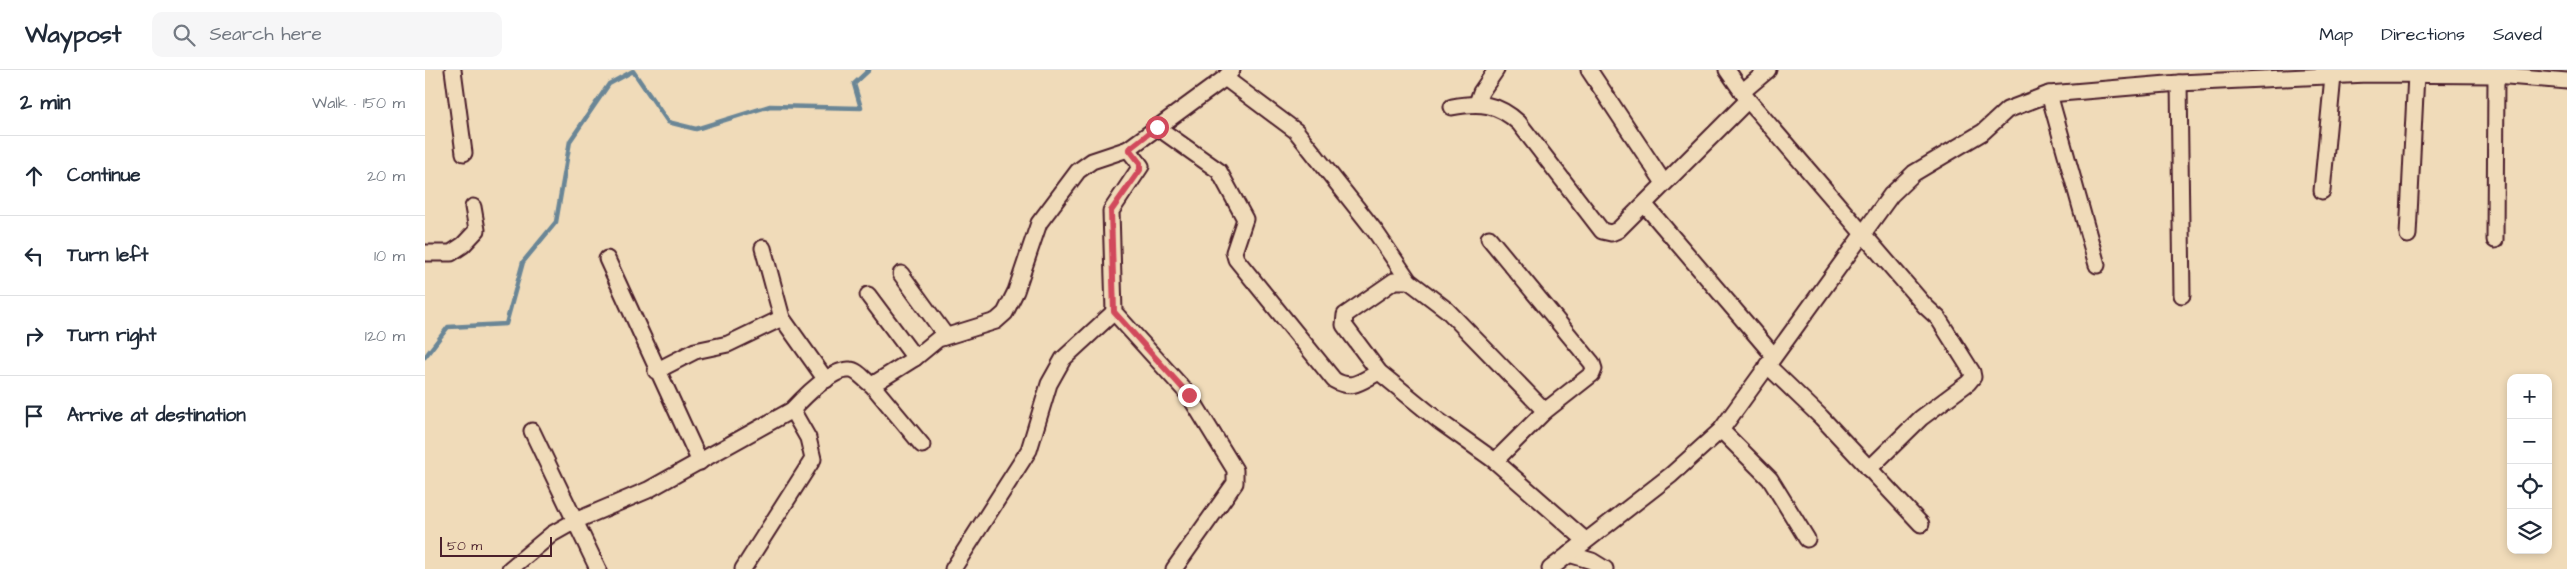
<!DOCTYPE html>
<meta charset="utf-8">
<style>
:root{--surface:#fff;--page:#f6f6f7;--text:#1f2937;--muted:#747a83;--line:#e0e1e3}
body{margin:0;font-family:"Architects Daughter",sans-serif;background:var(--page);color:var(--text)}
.controls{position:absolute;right:15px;bottom:15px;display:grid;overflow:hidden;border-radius:10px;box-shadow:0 2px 8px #0003}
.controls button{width:45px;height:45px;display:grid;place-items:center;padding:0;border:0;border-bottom:1px solid var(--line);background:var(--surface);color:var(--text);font:25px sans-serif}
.scale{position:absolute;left:15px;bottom:12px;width:112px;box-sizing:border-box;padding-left:5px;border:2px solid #4a1f2b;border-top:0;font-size:14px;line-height:18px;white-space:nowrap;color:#4a1f2b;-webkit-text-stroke:4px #f0dbb9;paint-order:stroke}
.stop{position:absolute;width:15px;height:15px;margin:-11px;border:4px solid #d1495b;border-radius:50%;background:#fff}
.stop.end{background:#d1495b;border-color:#fff;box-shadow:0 1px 5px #0008}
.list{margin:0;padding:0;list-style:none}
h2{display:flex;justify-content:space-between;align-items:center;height:65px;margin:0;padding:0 20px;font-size:21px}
h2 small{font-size:16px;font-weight:400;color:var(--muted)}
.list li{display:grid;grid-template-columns:32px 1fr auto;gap:15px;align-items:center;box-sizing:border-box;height:80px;padding:0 20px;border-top:1px solid var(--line)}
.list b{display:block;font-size:19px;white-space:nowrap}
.list em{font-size:16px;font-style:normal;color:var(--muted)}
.icon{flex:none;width:28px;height:28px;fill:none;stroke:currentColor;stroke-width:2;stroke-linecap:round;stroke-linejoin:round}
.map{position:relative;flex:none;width:2142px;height:499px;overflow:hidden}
header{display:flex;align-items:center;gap:30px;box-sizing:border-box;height:70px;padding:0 25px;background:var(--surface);border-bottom:1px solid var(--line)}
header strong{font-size:24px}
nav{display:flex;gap:28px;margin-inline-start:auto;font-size:18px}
.search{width:350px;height:45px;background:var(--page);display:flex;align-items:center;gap:12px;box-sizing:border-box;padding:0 18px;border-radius:10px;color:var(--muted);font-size:19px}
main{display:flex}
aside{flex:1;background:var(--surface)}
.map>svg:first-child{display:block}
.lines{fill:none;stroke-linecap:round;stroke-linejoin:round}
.stream{stroke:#6a8696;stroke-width:4.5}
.minor-casing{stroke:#4a1f2b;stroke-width:19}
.minor{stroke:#f0dbb9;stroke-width:15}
.route{stroke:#d1495b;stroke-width:6}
</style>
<header>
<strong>Waypost</strong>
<div class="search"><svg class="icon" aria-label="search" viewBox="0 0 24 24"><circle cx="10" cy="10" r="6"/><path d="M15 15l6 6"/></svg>Search here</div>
<nav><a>Map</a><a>Directions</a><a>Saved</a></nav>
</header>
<main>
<aside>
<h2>2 min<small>Walk · 150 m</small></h2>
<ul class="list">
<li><svg class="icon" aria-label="ahead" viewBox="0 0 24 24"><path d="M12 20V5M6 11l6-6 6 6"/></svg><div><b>Continue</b></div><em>20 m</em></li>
<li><svg class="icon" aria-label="left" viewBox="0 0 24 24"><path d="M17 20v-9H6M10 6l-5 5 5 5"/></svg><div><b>Turn left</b></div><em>10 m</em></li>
<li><svg class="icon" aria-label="right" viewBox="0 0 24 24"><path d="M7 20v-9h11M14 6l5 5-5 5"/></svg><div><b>Turn right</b></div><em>120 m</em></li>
<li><svg class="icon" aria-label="arrive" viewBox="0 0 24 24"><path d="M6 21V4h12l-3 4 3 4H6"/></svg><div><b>Arrive at destination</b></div></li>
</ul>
</aside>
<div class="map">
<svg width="2142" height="499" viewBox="0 0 2142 499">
<rect width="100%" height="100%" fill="#f0dbb9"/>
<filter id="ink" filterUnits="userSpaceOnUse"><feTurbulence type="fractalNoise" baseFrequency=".02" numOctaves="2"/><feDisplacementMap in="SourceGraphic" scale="10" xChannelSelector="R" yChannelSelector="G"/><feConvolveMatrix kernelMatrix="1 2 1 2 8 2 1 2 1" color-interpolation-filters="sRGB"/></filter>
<g filter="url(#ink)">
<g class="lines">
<path class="stream" d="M 0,287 L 23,257 L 81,254 L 98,192 L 131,152 L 145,71 L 184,14 L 208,1 L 243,52 L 271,59 L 345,36 L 436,38 L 429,14 L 444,0"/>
<g class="minor-casing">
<g id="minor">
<path d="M 28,0 L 39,83"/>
<path d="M 1164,0 L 1239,113"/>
<path d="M 1302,0 L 1323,30 L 1500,236 L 1513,248 L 1547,302 L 1548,307 L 1543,313 L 1496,348 L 1444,399"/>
<path d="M 800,8 L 871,61 L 950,161 L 984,211 L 1022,240 L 1120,341"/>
<path d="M 1754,13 L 1757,225"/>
<path d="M 1317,22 L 1343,0"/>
<path d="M 1624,24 L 1672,195"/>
<path d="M 1052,33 L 1056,22 L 1071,0"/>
<path d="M 1027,37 C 1054,32 1073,33 1094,53 L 1177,161 L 1186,163 L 1193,160 L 1323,30"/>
<path d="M 732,57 L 794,101 L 820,149 L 809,182 L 811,189 L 909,310 C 928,321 936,311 954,302"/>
<path d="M 703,79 L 716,96 L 686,141 L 689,242 L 764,325 L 810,400 L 810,413 L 749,499"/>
<path d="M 1897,121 L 1908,6"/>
<path d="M 1220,135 L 1349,286"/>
<path d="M 1983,165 L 1991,4"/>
<path d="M 1064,168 L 1167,293 L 1169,299 L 1167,304 L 1120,341 L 1070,391"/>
<path d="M 2070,170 L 2071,5"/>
<path d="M 338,178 L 357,248 L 401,310"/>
<path d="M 0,183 L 26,183 L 38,175 L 52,160 L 48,137"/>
<path d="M 182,189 L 275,392"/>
<path d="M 476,204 L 521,266"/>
<path d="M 984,211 L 969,211 L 920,245 L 919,255 L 954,302 L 1014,351 L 1070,391 L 1160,470"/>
<path d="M 443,225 L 490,288"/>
<path d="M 1342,295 L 1396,347 L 1496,454"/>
<path d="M 231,301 L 270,281 L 303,274 L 357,248"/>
<path d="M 447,315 L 497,375"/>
<path d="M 1296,360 L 1345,409 L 1382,469"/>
<path d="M 107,361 L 173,499"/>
<path d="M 1144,484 L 1167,491 L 1180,499"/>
<path d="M 85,499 L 127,464 L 150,451 L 223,420 L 367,340 C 378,328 407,298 425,300 C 433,300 440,311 447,315 L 490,288 L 513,269 L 571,251 L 580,243 L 591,221 L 614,153 L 653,101 L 667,91 L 703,79 L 800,8 L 807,0"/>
<path d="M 318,499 L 388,389 L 383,368 L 367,340"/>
<path d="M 528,499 L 604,380 L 624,314 L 638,289 L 689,242"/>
<path d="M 1125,499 L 1246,405 L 1296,360 L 1466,125 L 1489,103 L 1558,62 L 1582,40 L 1624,24 L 1754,13 L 1942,4 L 2071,5 L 2142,11"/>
</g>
</g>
<use href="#minor" class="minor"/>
</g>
</g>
<g class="lines" filter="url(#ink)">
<path class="route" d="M 732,57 L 704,79 L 715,93 L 715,100 L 686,141 L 689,242 L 764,325"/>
</g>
</svg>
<div class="controls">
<button>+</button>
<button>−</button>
<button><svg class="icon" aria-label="locate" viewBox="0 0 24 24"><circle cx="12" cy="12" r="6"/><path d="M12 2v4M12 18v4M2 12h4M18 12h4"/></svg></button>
<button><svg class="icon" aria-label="layers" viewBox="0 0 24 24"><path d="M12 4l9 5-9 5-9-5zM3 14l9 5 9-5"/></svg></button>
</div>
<div class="scale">50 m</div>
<div class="stop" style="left:732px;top:57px"></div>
<div class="stop end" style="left:764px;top:325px"></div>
</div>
</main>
